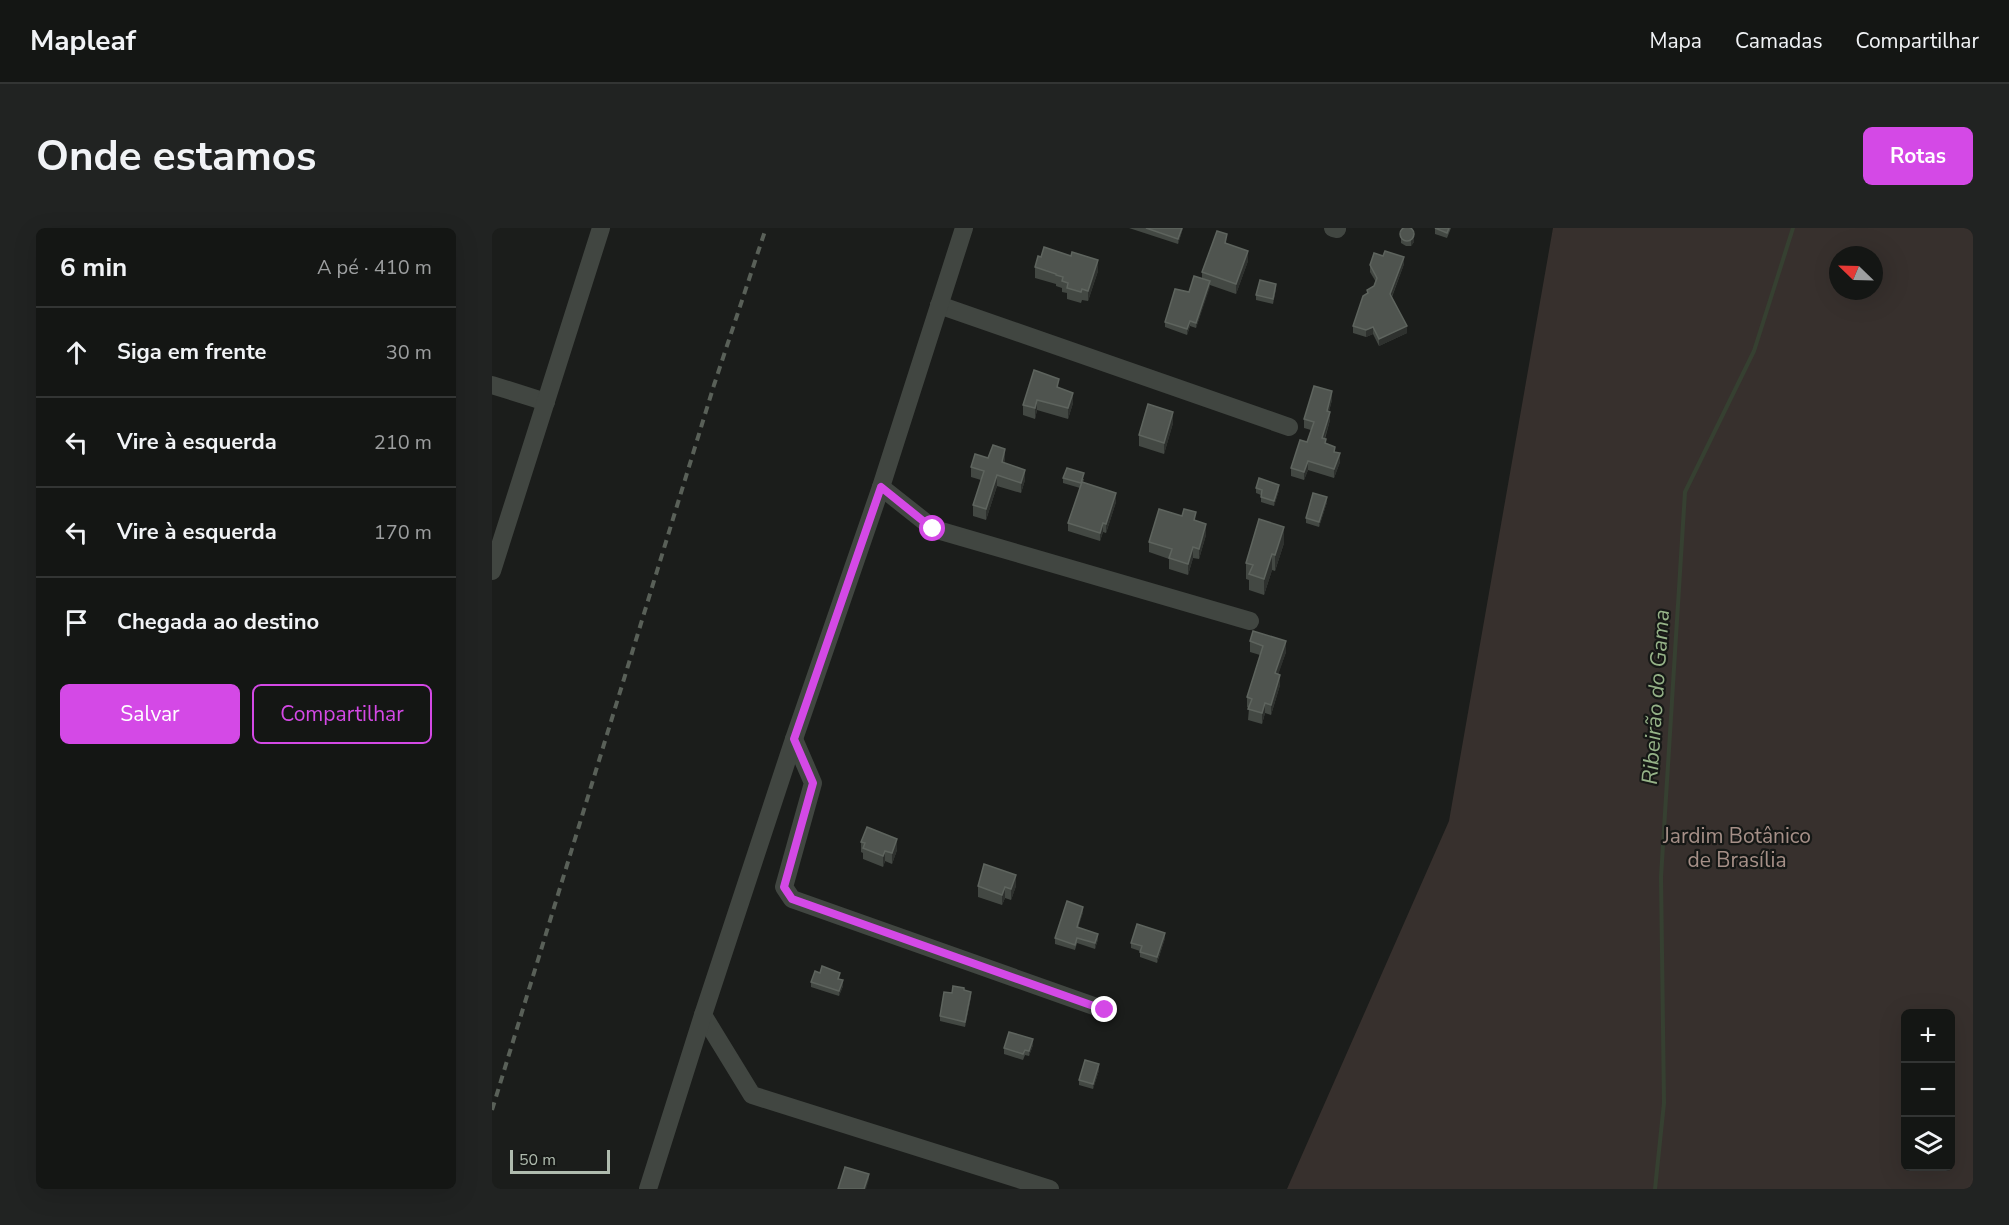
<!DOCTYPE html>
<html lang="pt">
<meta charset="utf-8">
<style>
:root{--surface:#141614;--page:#212322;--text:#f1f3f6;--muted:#9d9fa0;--line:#333534;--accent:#d449e6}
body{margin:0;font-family:"Nunito Sans",sans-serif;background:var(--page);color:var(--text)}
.controls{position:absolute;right:18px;bottom:18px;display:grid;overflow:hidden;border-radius:9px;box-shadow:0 6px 24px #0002}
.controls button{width:54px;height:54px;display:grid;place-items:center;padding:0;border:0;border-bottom:2px solid var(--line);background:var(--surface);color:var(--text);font:30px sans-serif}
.compass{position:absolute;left:1337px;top:18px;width:54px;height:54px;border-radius:50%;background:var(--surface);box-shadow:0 6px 24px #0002;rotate:293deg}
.scale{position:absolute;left:18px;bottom:15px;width:100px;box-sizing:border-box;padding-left:6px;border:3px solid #afbbae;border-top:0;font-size:16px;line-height:21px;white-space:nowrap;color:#afbbae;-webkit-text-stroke:4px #161816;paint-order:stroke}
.stop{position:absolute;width:18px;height:18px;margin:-14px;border:4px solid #d449e6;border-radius:50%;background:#fff}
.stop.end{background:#d449e6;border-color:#fff;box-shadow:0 2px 6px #0008}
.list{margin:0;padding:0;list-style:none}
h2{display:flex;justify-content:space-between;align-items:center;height:78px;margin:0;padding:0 24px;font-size:26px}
h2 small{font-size:20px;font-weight:400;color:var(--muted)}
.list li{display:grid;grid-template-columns:39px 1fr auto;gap:18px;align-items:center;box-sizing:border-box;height:90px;padding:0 24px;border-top:2px solid var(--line)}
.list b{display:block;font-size:22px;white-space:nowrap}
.list em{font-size:20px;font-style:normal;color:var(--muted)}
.actions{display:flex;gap:12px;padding:18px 24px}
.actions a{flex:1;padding:14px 0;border:2px solid var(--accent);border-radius:9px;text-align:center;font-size:21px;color:var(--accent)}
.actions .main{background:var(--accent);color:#fff}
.icon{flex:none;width:33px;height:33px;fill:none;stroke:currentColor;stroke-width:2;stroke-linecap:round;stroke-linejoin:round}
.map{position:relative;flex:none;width:1481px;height:961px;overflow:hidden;border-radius:9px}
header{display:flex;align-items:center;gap:36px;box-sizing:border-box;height:84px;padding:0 30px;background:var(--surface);border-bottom:2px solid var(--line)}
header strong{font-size:28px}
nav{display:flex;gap:33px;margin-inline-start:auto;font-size:21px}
.intro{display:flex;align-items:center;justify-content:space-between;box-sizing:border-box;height:144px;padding:0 36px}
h1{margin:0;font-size:42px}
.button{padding:15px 27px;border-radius:9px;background:var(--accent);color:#fff;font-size:21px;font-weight:700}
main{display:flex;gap:36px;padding:0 36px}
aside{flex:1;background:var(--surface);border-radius:9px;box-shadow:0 6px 24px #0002}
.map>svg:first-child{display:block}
.green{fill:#37302d;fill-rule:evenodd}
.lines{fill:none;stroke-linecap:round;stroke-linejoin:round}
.stream{stroke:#364031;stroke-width:4}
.minor{stroke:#414641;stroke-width:18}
.rail{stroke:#596058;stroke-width:4;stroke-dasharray:8 6;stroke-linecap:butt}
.wall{fill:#434843}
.shaded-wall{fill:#2e312e}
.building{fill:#4f544f;stroke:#5e645e;stroke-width:1.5}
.route{stroke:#d449e6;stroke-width:8}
.labels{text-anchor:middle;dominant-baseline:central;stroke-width:4.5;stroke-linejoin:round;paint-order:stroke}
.park-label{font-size:21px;fill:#a58f87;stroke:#161816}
.water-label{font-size:22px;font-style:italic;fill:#96b388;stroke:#161816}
</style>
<header>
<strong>Mapleaf</strong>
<nav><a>Mapa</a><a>Camadas</a><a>Compartilhar</a></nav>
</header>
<div class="intro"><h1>Onde estamos</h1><a class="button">Rotas</a></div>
<main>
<aside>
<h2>6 min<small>A pé · 410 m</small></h2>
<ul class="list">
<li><svg class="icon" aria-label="ahead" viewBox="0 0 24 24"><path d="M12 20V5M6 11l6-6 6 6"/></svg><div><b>Siga em frente</b></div><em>30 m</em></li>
<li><svg class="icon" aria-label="left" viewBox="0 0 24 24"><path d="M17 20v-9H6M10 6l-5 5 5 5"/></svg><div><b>Vire à esquerda</b></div><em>210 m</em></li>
<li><svg class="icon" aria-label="left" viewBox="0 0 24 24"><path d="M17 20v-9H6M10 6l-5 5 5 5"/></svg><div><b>Vire à esquerda</b></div><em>170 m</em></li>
<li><svg class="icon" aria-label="arrive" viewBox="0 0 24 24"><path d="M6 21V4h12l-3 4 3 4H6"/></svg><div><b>Chegada ao destino</b></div></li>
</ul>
<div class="actions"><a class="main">Salvar</a><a>Compartilhar</a></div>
</aside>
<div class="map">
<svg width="1481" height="961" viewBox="0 0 1481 961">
<rect width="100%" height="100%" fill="#1b1d1b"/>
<path class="green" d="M 1061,0 L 1481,0 L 1481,961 L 795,961 L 957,593 ZM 1346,27 L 1382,27 L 1382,63 L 1346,63 ZM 1414,786 L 1458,786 L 1458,938 L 1414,938 Z"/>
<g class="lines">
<path class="stream" d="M 1163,961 L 1172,875 L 1169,649 L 1193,264 L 1262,123 L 1301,0"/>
<g class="minor">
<path d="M 841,0 L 845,1"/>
<path d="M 447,77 L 797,199"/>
<path d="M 0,157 L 54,174"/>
<path d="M 389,259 L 442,301 L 758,393"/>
<path d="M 0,343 L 109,0"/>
<path d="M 302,511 L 321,555 L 292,659 L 300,671 L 613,782"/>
<path d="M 211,787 L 260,867 L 558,961"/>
<path d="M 156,961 L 211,787 L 302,511 L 389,259 L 472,0"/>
</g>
<path class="rail" d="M 0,882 L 222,157 L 274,0"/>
</g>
<g class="wall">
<path d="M 637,0 L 691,0 L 686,16 Z"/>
<path d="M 943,0 L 959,0 L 955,10 L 943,6 Z"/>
<path d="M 909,4 L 922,14 L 919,18 L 914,18 L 909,15 Z"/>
<path d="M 735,16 L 756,33 L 744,66 L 718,57 L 704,100 L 698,98 L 695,107 L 673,99 L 673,94 L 697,64 L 710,51 L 710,44 Z"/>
<path d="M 912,36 L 900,69 L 915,105 L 887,118 L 881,106 L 874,109 L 861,105 L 861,98 L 875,66 L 875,62 L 882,58 L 884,54 L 878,44 L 878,37 Z"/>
<path d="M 543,39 L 606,43 L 596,73 L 590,72 L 589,75 L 575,71 L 575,65 L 570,64 L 570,60 L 564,58 L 564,56 L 543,50 Z"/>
<path d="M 784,61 L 781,76 L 764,72 L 764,67 Z"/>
<path d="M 567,160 L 581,175 L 576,191 L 545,182 L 543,191 L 531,187 L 531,177 Z"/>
<path d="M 840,172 L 837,183 L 838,192 L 833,211 L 834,216 L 843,224 L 848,234 L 842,250 L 816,242 L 812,252 L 799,248 L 799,240 L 815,214 L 819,202 L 812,200 L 812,191 Z"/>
<path d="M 681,195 L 672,226 L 647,218 L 647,207 Z"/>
<path d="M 496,230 L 513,231 L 512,235 L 533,252 L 529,265 L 505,258 L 494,292 L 481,288 L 481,277 L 489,252 L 479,249 L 479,239 Z"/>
<path d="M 571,250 L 592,251 L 591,254 L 624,274 L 614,305 L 611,304 L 608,313 L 576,303 L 576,295 L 588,260 L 571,255 Z"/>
<path d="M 764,260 L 787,262 L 782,278 L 769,274 L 769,267 L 764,265 Z"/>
<path d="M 835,274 L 827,299 L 814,295 L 814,290 Z"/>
<path d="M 704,293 L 714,307 L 707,331 L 701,330 L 696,347 L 677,341 L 677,331 L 657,324 L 657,314 Z"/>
<path d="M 792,315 L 783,343 L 780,342 L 772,367 L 757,362 L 757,352 L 754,351 L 754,335 Z"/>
<path d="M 758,413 L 794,424 L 786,446 L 788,457 L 779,487 L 773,485 L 770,496 L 756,492 L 757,480 L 755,479 L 755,469 L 768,427 L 758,424 Z"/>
<path d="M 369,614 L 405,622 L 400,636 L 393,633 L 391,639 L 371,631 L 371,625 L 369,624 Z"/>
<path d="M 486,658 L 524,658 L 519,672 L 513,670 L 510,677 L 486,669 Z"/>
<path d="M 591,684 L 586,699 L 606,711 L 603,721 L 585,715 L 583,722 L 563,716 L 563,710 Z"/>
<path d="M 673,710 L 665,735 L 648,729 L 648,723 L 639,720 L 639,715 Z"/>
<path d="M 348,751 L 351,758 L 347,768 L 319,759 L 319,754 Z"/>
<path d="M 472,762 L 479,769 L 473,799 L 448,793 L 448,788 L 460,765 Z"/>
<path d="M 541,817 L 537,828 L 533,827 L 531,832 L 512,826 L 512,820 Z"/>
<path d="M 607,842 L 601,861 L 587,857 L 587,852 Z"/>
</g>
<g class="shaded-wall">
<path d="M 690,0 L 691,0 L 686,16 L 686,11 Z"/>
<path d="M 922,8 L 922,14 L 919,18 L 919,12 Z"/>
<path d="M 756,23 L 756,33 L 744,66 L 744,56 Z"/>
<path d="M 912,29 L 912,36 L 898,73 L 898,66 Z"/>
<path d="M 606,32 L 606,43 L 596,73 L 596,63 Z"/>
<path d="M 718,53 L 718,59 L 704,100 L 704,95 Z"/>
<path d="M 784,56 L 784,61 L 781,76 L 781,71 Z"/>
<path d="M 698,93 L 698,98 L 695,107 L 695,101 Z"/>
<path d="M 915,98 L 915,105 L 887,118 L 887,111 Z"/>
<path d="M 881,99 L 881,106 L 874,109 L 874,102 Z"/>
<path d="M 840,163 L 840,172 L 835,191 L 835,183 Z"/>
<path d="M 581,165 L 581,175 L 576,191 L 576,180 Z"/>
<path d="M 545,172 L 545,182 L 543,191 L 543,180 Z"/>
<path d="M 681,184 L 681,195 L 672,226 L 672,215 Z"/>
<path d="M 838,184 L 838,192 L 830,218 L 830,210 Z"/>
<path d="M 513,221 L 513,231 L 510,244 L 510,234 Z"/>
<path d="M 848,225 L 848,234 L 842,250 L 842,241 Z"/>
<path d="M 816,233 L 816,242 L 812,252 L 812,244 Z"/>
<path d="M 533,242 L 533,252 L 529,265 L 529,255 Z"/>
<path d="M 505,247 L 505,258 L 494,292 L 494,281 Z"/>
<path d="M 787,257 L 787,262 L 782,278 L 782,273 Z"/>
<path d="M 624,265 L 624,274 L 614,305 L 614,296 Z"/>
<path d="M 835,269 L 835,274 L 827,299 L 827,294 Z"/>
<path d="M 611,295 L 611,304 L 608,313 L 608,305 Z"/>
<path d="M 714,296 L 714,307 L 707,331 L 707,321 Z"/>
<path d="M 792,299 L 792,315 L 783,343 L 783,327 Z"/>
<path d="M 701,319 L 701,330 L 696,347 L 696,336 Z"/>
<path d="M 780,326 L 780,342 L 772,367 L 772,351 Z"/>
<path d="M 794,413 L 794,424 L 783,456 L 783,445 Z"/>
<path d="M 788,447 L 788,457 L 779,487 L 779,477 Z"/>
<path d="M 773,475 L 773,485 L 770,496 L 770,485 Z"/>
<path d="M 405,611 L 405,622 L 400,636 L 400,625 Z"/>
<path d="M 393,623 L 393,633 L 391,639 L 391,628 Z"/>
<path d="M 524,647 L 524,658 L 519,672 L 519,661 Z"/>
<path d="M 513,659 L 513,670 L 510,677 L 510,667 Z"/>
<path d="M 591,679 L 591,684 L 585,704 L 585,699 Z"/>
<path d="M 673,705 L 673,710 L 665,735 L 665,729 Z"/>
<path d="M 606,706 L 606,711 L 603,721 L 603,715 Z"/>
<path d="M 351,752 L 351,758 L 347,768 L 347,763 Z"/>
<path d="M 479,764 L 479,769 L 473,799 L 473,794 Z"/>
<path d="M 541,811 L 541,817 L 537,828 L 537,823 Z"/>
<path d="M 607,836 L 607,842 L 601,861 L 601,856 Z"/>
<path d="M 377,946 L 377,951 L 374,961 L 372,961 Z"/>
</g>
<g class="building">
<circle cx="915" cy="6" r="7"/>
<path d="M 654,0 L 690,0 L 686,11 Z"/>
<path d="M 943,0 L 957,0 L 955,5 Z"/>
<path d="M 725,3 L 735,6 L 733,15 L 756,23 L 744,56 L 710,44 Z"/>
<path d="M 552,19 L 579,28 L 580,24 L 606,32 L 596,63 L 590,61 L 589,64 L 575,60 L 576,55 L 570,53 L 571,49 L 564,47 L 564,46 L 543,39 L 546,28 L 549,29 Z"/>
<path d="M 893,23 L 912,29 L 898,66 L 915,98 L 887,111 L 881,99 L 874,102 L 861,98 L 871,68 L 876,65 L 875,62 L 882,58 L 885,50 L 878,37 L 882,25 L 891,28 Z"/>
<path d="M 702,48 L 718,53 L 704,95 L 698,93 L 695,101 L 673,94 L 683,61 L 697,64 Z"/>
<path d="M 768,52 L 784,56 L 781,71 L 764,67 Z"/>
<path d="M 542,142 L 567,151 L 565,159 L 581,165 L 576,180 L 545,172 L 543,180 L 531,177 Z"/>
<path d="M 822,158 L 840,163 L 835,183 L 838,184 L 830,210 L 834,211 L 833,215 L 843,219 L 842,224 L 848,225 L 842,241 L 816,233 L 812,244 L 799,240 L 808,212 L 815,214 L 822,194 L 812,191 Z"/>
<path d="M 656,176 L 681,184 L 672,215 L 647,207 Z"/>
<path d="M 501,217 L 513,221 L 510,234 L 533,242 L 529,255 L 505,247 L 494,281 L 481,277 L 492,243 L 479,239 L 483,226 L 496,230 Z"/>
<path d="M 575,240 L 592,245 L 589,255 L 571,250 Z"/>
<path d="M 767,250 L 787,257 L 782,273 L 769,269 L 770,262 L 764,260 Z"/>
<path d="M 590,254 L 624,265 L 614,296 L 611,295 L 608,305 L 576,295 Z"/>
<path d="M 821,265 L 835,269 L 827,294 L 814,290 Z"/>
<path d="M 667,281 L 690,288 L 692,281 L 704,284 L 702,292 L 714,296 L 707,321 L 701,319 L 696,336 L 677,330 L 680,321 L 657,314 Z"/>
<path d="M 767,291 L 792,299 L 783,327 L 780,326 L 772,351 L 757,346 L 761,337 L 754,335 Z"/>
<path d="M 761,403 L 794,413 L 783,445 L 788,447 L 779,477 L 773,475 L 770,485 L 756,481 L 760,471 L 755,469 L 771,418 L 758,413 Z"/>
<path d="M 375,599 L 405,611 L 400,625 L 393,623 L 391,628 L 371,620 L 373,615 L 369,614 Z"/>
<path d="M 492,636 L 524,647 L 519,661 L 513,659 L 510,667 L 486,658 Z"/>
<path d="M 575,673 L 591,679 L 585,699 L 606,706 L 603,715 L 585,710 L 583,717 L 563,710 Z"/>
<path d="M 645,696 L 673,705 L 665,729 L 648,724 L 650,718 L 639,715 Z"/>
<path d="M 330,738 L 348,745 L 346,751 L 351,752 L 347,763 L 319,754 L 323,743 L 328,745 Z"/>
<path d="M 461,758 L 472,760 L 472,762 L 479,764 L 473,794 L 448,788 L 452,764 L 460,765 Z"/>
<path d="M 517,804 L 541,811 L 537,823 L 533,822 L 531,826 L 512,820 Z"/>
<path d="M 593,832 L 607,836 L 601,856 L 587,852 Z"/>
<path d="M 353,939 L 377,946 L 372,961 L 346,961 Z"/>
</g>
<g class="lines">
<path class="route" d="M 441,301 L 389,259 L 302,511 L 321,555 L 292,659 L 300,671 L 613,782"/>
</g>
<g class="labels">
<g class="park-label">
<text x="1245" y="608">Jardim Botânico<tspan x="1245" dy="24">de Brasília</tspan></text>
</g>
<g class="water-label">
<text transform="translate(1164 469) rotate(-86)">Ribeirão do Gama</text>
</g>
</g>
</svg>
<div class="controls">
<button>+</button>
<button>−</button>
<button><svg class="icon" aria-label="layers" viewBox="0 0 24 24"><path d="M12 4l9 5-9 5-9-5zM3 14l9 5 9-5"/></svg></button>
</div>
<svg class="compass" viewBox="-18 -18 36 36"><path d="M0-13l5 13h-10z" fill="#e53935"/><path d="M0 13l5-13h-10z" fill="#9d9fa0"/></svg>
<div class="scale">50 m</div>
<div class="stop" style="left:441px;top:301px"></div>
<div class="stop end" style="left:613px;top:782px"></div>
</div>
</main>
